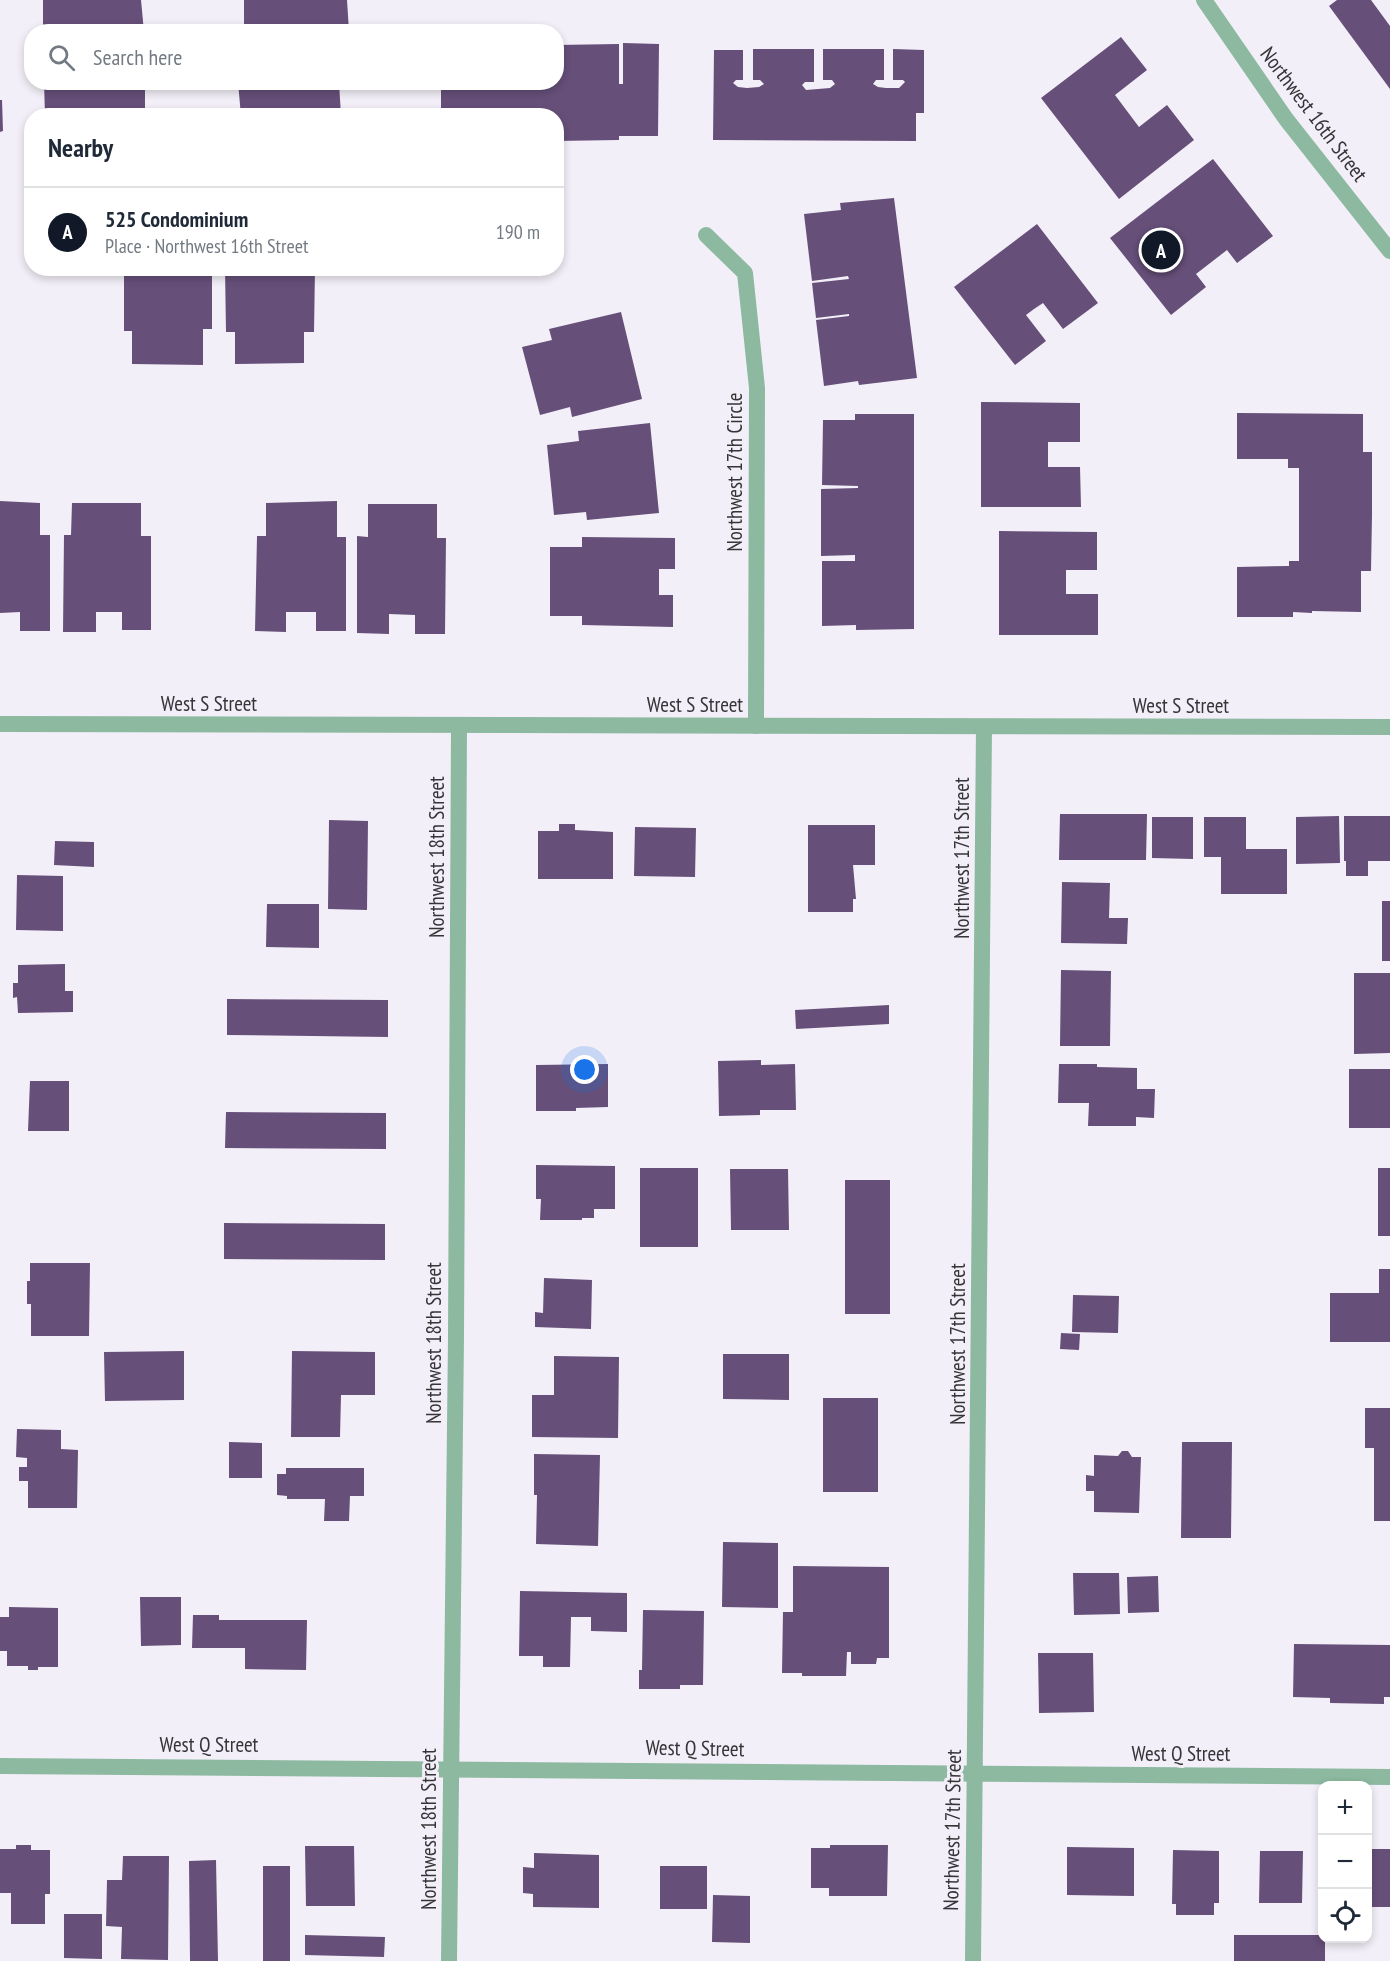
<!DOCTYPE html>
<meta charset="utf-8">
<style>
:root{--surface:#fff;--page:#f2f2f3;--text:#1f2937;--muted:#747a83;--line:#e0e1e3;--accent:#111827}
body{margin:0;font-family:"PT Sans Narrow",sans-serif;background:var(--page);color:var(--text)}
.controls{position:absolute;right:18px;bottom:18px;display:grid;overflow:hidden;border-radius:12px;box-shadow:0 3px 9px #0003}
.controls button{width:54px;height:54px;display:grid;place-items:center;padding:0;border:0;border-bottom:2px solid var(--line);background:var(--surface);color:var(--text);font:30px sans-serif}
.you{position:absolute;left:585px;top:1070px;width:21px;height:21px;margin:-15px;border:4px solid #fff;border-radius:50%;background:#1a73e8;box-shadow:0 0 0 9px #1a73e833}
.badge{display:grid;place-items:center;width:39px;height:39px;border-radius:50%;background:var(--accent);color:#fff;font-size:20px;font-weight:700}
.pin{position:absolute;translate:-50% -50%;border:3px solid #fff;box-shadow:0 2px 6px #0006}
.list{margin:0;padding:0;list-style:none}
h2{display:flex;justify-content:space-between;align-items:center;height:78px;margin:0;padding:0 24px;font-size:26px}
h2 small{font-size:20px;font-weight:400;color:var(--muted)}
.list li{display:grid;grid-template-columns:39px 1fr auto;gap:18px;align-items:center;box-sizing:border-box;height:90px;padding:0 24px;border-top:2px solid var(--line)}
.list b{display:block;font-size:22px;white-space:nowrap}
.list p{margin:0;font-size:20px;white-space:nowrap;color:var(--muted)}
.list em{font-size:20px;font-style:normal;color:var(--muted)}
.icon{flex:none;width:33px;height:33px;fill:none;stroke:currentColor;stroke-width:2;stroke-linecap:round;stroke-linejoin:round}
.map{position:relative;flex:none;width:1390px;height:1961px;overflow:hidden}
.search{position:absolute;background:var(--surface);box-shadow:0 3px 9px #0003;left:24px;top:24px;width:540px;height:66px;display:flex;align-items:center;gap:15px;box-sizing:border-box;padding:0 21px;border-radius:24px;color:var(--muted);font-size:22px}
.panel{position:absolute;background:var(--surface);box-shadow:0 3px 9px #0003;left:24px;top:108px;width:540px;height:168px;border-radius:24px}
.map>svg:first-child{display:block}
.building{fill:#664f79}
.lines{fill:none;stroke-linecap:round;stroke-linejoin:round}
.service{stroke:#8cb9a0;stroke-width:16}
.minor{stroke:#8cb9a0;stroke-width:16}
.labels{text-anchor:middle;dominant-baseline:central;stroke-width:6;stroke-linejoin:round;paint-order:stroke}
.street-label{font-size:21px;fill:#353437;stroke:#f3eff8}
</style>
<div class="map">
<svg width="1390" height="1961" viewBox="0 0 1390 1961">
<rect width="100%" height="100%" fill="#f3eff8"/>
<g class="building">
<path d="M 43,0 L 141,0 L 144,32 L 43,32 Z"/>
<path d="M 244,0 L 347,0 L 349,31 L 294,32 L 294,25 L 244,25 Z"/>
<path d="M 1337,0 L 1371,0 L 1390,26 L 1390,89 L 1329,6 Z"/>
<path d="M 1121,37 L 1147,70 L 1115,95 L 1139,127 L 1167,105 L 1194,140 L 1119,199 L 1041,98 Z"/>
<path d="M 623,43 L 659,44 L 658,136 L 619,136 L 619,140 L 556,141 L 556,116 L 441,116 L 441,82 L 556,82 L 556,45 L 619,44 L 619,84 L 623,84 Z"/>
<path d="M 753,49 L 814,49 L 814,82 L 805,82 L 802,85 L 806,90 L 830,88 L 835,84 L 832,80 L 823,80 L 823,49 L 884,49 L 884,80 L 876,80 L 873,84 L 878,87 L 886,88 L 899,88 L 905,82 L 903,80 L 893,80 L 893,49 L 924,50 L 924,113 L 916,113 L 916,141 L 713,140 L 714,50 L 743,50 L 743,80 L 736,80 L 733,83 L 738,87 L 747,88 L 759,87 L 764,84 L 760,80 L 753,80 Z"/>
<path d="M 44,82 L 145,82 L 145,116 L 45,116 Z"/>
<path d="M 238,82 L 339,82 L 341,116 L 241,116 Z"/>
<path d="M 0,100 L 2,100 L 3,131 L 0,132 Z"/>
<path d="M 1213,159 L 1273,236 L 1237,263 L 1227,250 L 1196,274 L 1206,287 L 1171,315 L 1110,238 Z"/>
<path d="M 894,198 L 917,378 L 859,385 L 858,381 L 824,386 L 816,320 L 849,316 L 849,314 L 816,318 L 812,283 L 849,279 L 848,276 L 812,281 L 804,214 L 841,210 L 840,203 Z"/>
<path d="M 1037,224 L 1098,303 L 1063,329 L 1043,303 L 1034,309 L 1026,315 L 1046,341 L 1015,365 L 954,287 Z"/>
<path d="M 124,268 L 212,268 L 212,329 L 203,329 L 203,365 L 132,364 L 132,331 L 124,331 Z"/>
<path d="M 225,268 L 315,268 L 314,332 L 304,332 L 304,363 L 235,364 L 235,332 L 226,332 Z"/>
<path d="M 621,312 L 642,399 L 572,417 L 570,407 L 540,415 L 522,347 L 552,340 L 549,329 Z"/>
<path d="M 981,402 L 1080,403 L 1080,442 L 1048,442 L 1048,467 L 1080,467 L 1081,507 L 981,507 Z"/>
<path d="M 1237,413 L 1363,414 L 1363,452 L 1372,452 L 1372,515 L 1371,571 L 1361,571 L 1361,612 L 1312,611 L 1312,613 L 1293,612 L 1293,617 L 1237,617 L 1237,567 L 1289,566 L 1289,561 L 1299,561 L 1299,468 L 1288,468 L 1288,459 L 1237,459 Z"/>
<path d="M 855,414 L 914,414 L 914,629 L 856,630 L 856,625 L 822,626 L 822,561 L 855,561 L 855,555 L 821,556 L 821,489 L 858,488 L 858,486 L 822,485 L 823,420 L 855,420 Z"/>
<path d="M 650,423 L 659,513 L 587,520 L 586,512 L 554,515 L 547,445 L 579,441 L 578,431 Z"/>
<path d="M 0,501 L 40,503 L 40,535 L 50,535 L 50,631 L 20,631 L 20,612 L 0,613 Z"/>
<path d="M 337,501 L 337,537 L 346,537 L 346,631 L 316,631 L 316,612 L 286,612 L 286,632 L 255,631 L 257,536 L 266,536 L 266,503 Z"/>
<path d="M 72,503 L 141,503 L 141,536 L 151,536 L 151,630 L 122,630 L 122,612 L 96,612 L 96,632 L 63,632 L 64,535 L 71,535 Z"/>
<path d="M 368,504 L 437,504 L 437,538 L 446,538 L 445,634 L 415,634 L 415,615 L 389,614 L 389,634 L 357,633 L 357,536 L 368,537 Z"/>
<path d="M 999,531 L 1097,532 L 1097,570 L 1066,570 L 1066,594 L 1098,594 L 1098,635 L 999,635 Z"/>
<path d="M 582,537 L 675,538 L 675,569 L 659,569 L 659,595 L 673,595 L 673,627 L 582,625 L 582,616 L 550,616 L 550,547 L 582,547 Z"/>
<path d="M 1060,814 L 1147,814 L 1146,860 L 1059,860 Z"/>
<path d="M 1339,816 L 1340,863 L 1296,864 L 1296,817 Z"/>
<path d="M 1344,816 L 1390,816 L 1390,861 L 1368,861 L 1368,876 L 1346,876 L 1346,861 L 1344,861 Z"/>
<path d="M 1152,817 L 1193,817 L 1193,859 L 1152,858 Z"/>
<path d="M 1204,817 L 1246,817 L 1246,849 L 1287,849 L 1287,894 L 1221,894 L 1221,857 L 1204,857 Z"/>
<path d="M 329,820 L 368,821 L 367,910 L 328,909 Z"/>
<path d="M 559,824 L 575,824 L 575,830 L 613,832 L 613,879 L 538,879 L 538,831 L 559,831 Z"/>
<path d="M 808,825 L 875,825 L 875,865 L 853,865 L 856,899 L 853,899 L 853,912 L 808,912 Z"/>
<path d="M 635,827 L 696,828 L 695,877 L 634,876 Z"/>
<path d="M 55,841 L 94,842 L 94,867 L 54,865 Z"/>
<path d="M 17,875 L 63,876 L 63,931 L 16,930 Z"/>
<path d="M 1062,882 L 1110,883 L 1109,918 L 1128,918 L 1127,944 L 1061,943 Z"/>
<rect x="1382" y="901" width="8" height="60"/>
<path d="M 267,904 L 319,904 L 319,948 L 266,947 Z"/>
<path d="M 65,964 L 65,991 L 73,991 L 73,1012 L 18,1013 L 17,997 L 13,998 L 13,983 L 18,983 L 18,965 Z"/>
<path d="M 1061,970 L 1111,971 L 1110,1046 L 1060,1046 Z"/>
<path d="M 1354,973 L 1390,973 L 1390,1053 L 1354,1054 Z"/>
<path d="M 227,999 L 388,1000 L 388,1037 L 227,1035 Z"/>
<path d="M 889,1005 L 889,1024 L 796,1029 L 795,1010 Z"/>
<path d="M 761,1060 L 761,1065 L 795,1064 L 796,1110 L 760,1110 L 760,1115 L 719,1116 L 718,1061 Z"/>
<path d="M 608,1064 L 608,1107 L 576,1108 L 576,1111 L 536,1111 L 536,1065 Z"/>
<path d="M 1059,1064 L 1097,1064 L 1097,1067 L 1137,1068 L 1137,1089 L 1155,1089 L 1154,1118 L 1136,1117 L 1136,1126 L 1088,1126 L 1089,1103 L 1058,1103 Z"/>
<rect x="1349" y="1069" width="41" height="59"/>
<path d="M 30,1081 L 69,1081 L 69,1131 L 28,1131 Z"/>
<path d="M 226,1112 L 386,1113 L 386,1149 L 225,1148 Z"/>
<path d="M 536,1165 L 615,1166 L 615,1209 L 594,1209 L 594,1218 L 582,1218 L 582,1220 L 540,1220 L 541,1199 L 536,1199 Z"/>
<rect x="640" y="1168" width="58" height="79"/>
<rect x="1378" y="1168" width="12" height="68"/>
<path d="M 730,1169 L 788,1169 L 789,1230 L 731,1230 Z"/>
<rect x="845" y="1180" width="45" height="134"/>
<path d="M 224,1223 L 385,1224 L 385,1260 L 224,1259 Z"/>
<path d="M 30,1263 L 90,1263 L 89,1336 L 31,1336 L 31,1304 L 27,1304 L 27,1281 L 30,1281 Z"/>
<path d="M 1379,1269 L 1390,1269 L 1390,1342 L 1330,1342 L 1330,1293 L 1379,1293 Z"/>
<path d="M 544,1278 L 592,1280 L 591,1329 L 535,1327 L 535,1312 L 543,1313 Z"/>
<path d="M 1073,1295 L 1119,1296 L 1118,1333 L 1072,1332 Z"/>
<path d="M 1061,1333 L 1080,1334 L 1079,1350 L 1060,1349 Z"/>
<path d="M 184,1351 L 184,1400 L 105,1401 L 104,1352 Z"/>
<path d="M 292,1351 L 375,1352 L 375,1395 L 341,1395 L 340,1437 L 291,1437 Z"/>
<path d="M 723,1354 L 789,1354 L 789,1400 L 723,1399 Z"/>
<path d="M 554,1356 L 619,1357 L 618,1438 L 532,1437 L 532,1395 L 554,1395 Z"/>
<rect x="823" y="1398" width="55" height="94"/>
<path d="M 1365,1408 L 1390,1408 L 1390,1521 L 1374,1521 L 1374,1448 L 1365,1448 Z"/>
<path d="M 17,1429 L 61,1430 L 61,1449 L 78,1450 L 77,1508 L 28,1508 L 28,1481 L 19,1481 L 19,1467 L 27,1467 L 27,1458 L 16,1457 Z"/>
<path d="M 229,1442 L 262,1443 L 262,1478 L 229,1478 Z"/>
<path d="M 1182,1442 L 1232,1442 L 1231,1538 L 1181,1538 Z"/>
<path d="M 1122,1451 L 1128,1451 L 1132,1457 L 1141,1457 L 1139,1513 L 1094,1512 L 1094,1491 L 1086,1491 L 1086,1475 L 1094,1476 L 1094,1455 L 1118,1456 Z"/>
<path d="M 534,1454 L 600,1455 L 598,1546 L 536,1544 L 537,1495 L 534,1495 Z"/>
<path d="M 286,1468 L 364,1468 L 364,1496 L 350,1496 L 349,1521 L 324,1521 L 325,1499 L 287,1499 L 287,1496 L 277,1495 L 277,1474 L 286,1474 Z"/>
<path d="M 723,1542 L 778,1543 L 778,1608 L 722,1607 Z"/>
<path d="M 793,1566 L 889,1567 L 889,1658 L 877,1658 L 876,1664 L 851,1664 L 851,1652 L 847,1652 L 846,1676 L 802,1676 L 802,1673 L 782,1673 L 783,1612 L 793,1612 Z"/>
<path d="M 1073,1573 L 1119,1573 L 1120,1614 L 1074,1615 Z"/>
<path d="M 1158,1576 L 1159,1612 L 1128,1613 L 1127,1577 Z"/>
<path d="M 520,1591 L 627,1593 L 627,1632 L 591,1631 L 591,1617 L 571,1617 L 570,1667 L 543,1667 L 543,1656 L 519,1656 Z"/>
<path d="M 140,1597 L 181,1597 L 181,1645 L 141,1646 Z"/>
<path d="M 9,1607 L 58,1608 L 58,1667 L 38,1667 L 38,1670 L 28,1670 L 28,1666 L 7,1666 L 7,1651 L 0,1651 L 0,1617 L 9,1617 Z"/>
<path d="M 643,1610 L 704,1611 L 703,1685 L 680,1685 L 680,1689 L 639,1689 L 639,1670 L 642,1670 Z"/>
<path d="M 193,1615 L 219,1615 L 219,1620 L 307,1620 L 306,1670 L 245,1669 L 245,1648 L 192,1648 Z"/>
<path d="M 1294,1644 L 1390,1645 L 1390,1697 L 1384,1697 L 1384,1704 L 1330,1703 L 1330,1698 L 1293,1697 Z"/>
<path d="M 1038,1653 L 1093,1653 L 1094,1712 L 1039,1713 Z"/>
<path d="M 16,1845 L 31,1845 L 31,1850 L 50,1850 L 50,1894 L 45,1894 L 45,1924 L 11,1924 L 11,1893 L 0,1893 L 0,1849 L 16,1849 Z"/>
<path d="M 830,1845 L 888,1845 L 887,1896 L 829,1896 L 829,1888 L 811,1888 L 811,1848 L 830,1848 Z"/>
<path d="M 305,1846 L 354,1846 L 355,1906 L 306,1906 Z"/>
<path d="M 1067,1847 L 1134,1848 L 1134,1896 L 1067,1895 Z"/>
<rect x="1368" y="1849" width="22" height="58"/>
<path d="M 1173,1850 L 1219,1851 L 1219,1903 L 1214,1903 L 1214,1915 L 1176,1915 L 1176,1904 L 1172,1904 Z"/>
<path d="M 1260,1851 L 1303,1851 L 1302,1903 L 1259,1903 Z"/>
<path d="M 534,1853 L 599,1855 L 599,1908 L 533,1907 L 533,1894 L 523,1893 L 523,1867 L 534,1868 Z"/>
<path d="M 123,1856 L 169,1856 L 168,1960 L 121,1959 L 122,1927 L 106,1926 L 107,1880 L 122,1880 Z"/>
<path d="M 216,1860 L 218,1961 L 190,1961 L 189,1861 Z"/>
<rect x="263" y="1866" width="27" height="95"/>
<rect x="660" y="1866" width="47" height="43"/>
<path d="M 713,1895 L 750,1896 L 750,1943 L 712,1942 Z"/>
<path d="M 64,1914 L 102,1914 L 102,1959 L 64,1958 Z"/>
<path d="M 305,1935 L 385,1937 L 384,1957 L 305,1955 Z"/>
<path d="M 1234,1935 L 1322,1935 L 1322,1938 L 1325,1938 L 1325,1961 L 1234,1961 Z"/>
</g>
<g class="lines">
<path class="service" d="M 706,235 L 745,273 L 757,388 L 756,726"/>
<g class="minor">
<path d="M 1204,0 L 1286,119 L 1390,251"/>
<path d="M 0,724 L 1390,727"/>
<path d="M 0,1766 L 1390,1777"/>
<path d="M 449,1961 L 456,1337 L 459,725"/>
<path d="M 973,1961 L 984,727"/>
</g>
</g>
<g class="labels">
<g class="street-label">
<text transform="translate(1314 114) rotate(53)">Northwest 16th Street</text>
<text transform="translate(734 472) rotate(-90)">Northwest 17th Circle</text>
<text x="209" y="703">West S Street</text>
<text x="695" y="704">West S Street</text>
<text x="1181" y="705">West S Street</text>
<text transform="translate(436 857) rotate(-90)">Northwest 18th Street</text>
<text transform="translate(961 858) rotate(-90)">Northwest 17th Street</text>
<text transform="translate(433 1343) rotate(-90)">Northwest 18th Street</text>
<text transform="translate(957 1344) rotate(-90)">Northwest 17th Street</text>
<text x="209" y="1744">West Q Street</text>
<text transform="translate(695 1748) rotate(1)">West Q Street</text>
<text x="1181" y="1753">West Q Street</text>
<text transform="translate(428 1829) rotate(-90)">Northwest 18th Street</text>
<text transform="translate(952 1830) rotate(-89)">Northwest 17th Street</text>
</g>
</g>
</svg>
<div class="controls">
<button>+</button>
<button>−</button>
<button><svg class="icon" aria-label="locate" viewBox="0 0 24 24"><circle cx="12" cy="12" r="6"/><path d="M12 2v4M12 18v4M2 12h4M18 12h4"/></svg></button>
</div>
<div class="you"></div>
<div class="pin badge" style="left:1161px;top:250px">A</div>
<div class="search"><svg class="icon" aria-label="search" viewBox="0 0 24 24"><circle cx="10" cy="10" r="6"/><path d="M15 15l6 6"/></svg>Search here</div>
<section class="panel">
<h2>Nearby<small></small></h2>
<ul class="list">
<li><span class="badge">A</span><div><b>525 Condominium</b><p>Place · Northwest 16th Street</p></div><em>190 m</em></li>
</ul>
</section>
</div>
